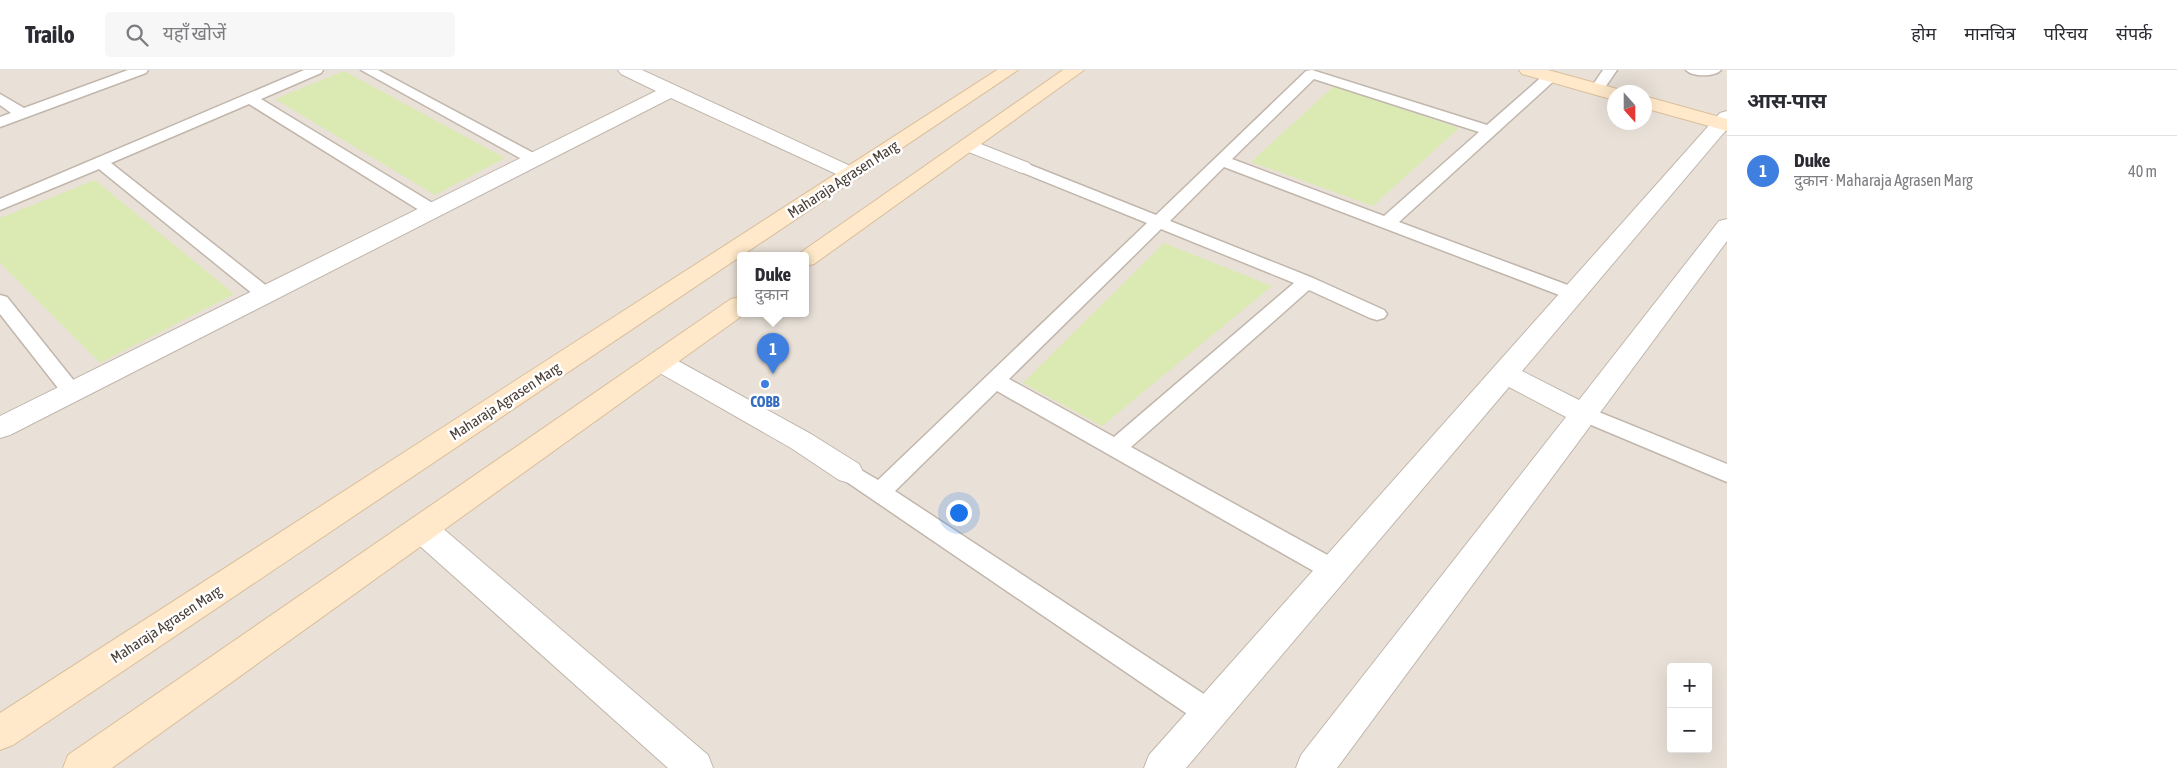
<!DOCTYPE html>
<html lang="hi">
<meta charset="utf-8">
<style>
:root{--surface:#fff;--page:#f7f7f7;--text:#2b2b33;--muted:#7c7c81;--line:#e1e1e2;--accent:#ff171b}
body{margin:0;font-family:"Asap Condensed","Noto Sans Devanagari",sans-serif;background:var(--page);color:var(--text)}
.controls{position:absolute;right:15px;bottom:15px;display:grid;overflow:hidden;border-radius:5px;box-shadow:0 5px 20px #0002}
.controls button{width:45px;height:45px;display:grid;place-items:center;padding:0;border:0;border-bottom:1px solid var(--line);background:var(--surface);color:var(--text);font:25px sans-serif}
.compass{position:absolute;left:1607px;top:15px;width:45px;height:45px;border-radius:50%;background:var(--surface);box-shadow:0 5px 20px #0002;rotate:159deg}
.you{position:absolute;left:958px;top:442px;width:18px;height:18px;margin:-12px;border:4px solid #fff;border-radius:50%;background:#1a73e8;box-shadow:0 0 0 8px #1a73e833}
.badge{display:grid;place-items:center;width:32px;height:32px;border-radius:50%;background:var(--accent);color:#fff;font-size:16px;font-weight:700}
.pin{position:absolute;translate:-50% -41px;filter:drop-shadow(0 1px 2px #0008)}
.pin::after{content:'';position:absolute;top:26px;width:18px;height:15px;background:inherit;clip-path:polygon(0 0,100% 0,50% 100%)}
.popup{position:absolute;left:737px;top:182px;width:72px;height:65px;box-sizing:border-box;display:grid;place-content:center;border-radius:5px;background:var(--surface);filter:drop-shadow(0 1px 4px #0005);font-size:16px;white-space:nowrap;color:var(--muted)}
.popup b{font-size:19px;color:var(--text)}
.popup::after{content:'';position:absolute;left:50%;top:100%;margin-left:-10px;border:10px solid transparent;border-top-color:var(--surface)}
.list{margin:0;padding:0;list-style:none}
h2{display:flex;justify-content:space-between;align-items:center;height:65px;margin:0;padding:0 20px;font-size:21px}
h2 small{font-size:16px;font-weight:400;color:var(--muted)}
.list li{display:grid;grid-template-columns:32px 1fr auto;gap:15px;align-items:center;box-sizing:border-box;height:70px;padding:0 20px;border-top:1px solid var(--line)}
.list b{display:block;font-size:19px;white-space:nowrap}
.list p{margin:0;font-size:16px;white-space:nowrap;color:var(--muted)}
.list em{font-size:16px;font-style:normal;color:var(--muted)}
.icon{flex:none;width:28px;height:28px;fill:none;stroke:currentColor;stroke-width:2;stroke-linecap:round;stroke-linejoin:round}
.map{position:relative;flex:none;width:1727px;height:698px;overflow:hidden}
header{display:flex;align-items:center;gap:30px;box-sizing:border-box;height:70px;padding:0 25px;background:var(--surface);border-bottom:1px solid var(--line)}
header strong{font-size:24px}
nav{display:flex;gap:28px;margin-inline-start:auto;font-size:18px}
.search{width:350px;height:45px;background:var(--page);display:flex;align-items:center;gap:12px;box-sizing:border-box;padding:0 18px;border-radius:5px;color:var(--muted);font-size:19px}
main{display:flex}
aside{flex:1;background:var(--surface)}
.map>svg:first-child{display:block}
.residential{fill:#e9e1d8;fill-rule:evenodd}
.green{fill:#daeab2}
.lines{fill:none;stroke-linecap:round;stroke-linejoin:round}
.lane-casing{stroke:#c1b6ac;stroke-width:3}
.street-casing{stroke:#c1b6ac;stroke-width:2}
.secondary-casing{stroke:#d9be9b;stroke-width:2}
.lane{fill:#fff;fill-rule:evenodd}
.street{fill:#fff;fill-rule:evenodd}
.secondary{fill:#ffe9ca;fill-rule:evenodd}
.shop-dot{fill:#3f7fe0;stroke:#fff;stroke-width:2}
.labels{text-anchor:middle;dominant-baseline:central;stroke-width:5;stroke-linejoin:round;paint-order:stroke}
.street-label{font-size:15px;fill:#4a3f37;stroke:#fff}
.shop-label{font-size:15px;font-weight:bold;fill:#366cbe;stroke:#fff}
</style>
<header>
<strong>Trailo</strong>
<div class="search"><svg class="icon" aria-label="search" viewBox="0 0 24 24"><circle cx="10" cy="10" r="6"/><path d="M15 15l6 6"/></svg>यहाँ खोजें</div>
<nav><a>होम</a><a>मानचित्र</a><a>परिचय</a><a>संपर्क</a></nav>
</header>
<main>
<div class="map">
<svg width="1727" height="698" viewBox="0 0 1727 698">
<rect width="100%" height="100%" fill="#f5f0ea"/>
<path class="residential" d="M 0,0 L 1727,0 L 1727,698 L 0,698 ZM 1614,22 L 1644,22 L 1644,52 L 1614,52 ZM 740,185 L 806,185 L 806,243 L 740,243 ZM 1671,597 L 1708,597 L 1708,679 L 1671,679 Z"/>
<g class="green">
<path d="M 344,1 L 505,88 L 435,125 L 275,29 Z"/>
<path d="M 1334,16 L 1459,58 L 1373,136 L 1251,92 Z"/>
<path d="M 95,110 L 234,224 L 100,293 L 0,193 L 0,148 Z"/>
<path d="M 1164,173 L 1272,216 L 1102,356 L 1023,313 Z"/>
</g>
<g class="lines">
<g class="lane-casing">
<g id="lane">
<path d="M 128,0 L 148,0 L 146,3 L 0,57 L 0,47 L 11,43 L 0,35 L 0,24 L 24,38 Z"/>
<path d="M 304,0 L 323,0 L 321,3 L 261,29 L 439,137 L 441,141 L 439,145 L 427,145 L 249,34 L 111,93 L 273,221 L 275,225 L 273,229 L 266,231 L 259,229 L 99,99 L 0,140 L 0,129 Z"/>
<path d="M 361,0 L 378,0 L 541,87 L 543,90 L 535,95 L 529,93 Z"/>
<path d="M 1312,0 L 1487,55 L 1546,3 L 1556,3 L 1558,6 L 1556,9 L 1399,152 L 1581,220 L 1583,224 L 1581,228 L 1574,230 L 1567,228 L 1224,97 L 1170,151 L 1313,208 L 1384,240 L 1387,244 L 1384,248 L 1377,250 L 1370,248 L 1309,220 L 1131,377 L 1342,493 L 1345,500 L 1342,507 L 1333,510 L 1324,507 L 997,321 L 895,421 L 1219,634 L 1223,643 L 1219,652 L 1209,656 L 1199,652 L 841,408 L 838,402 L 841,396 L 849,393 L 878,410 L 1147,153 L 1016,100 L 1014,97 L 1016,94 L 1028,94 L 1156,145 L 1306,1 ZM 1314,9 L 1479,62 L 1384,146 L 1232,89 ZM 1161,159 L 1294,213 L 1114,367 L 1009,309 Z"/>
<path d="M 1603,0 L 1617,0 L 1602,22 L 1592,22 L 1590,19 Z"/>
<path d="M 1686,0 L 1721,0 C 1715,7 1692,7 1686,0 Z"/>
<path d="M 0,225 L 7,227 L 79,317 L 82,322 L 79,327 L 72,329 L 65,327 L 0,244 Z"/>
<path d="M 1584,336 L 1727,394 L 1727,412 L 1577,349 L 1573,344 L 1577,339 Z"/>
</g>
</g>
<g class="street-casing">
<g id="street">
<path d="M 618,0 L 642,0 L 859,100 L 862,104 L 859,108 L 852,110 L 845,108 L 671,28 L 10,365 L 0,368 L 0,346 L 656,21 L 621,4 Z"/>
<path d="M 1727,41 L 1727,59 L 1522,301 L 1579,330 L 1719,151 L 1727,149 L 1727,171 L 1337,698 L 1296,698 L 1301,685 L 1566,347 L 1509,317 L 1186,698 L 1144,698 L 1149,685 L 1720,43 Z"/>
<path d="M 968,69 L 1029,93 L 1032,97 L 1029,101 L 1022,103 L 961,79 L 958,75 L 961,71 Z"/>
<path d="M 660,283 L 669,286 L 811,364 L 859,394 L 863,402 L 859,410 L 849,413 L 839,410 L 791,378 L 651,298 L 647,292 L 651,286 Z"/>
<path d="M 422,447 L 433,450 L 708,685 L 713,698 L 668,698 L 411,468 L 407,459 L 411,450 Z"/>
</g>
</g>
<g class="secondary-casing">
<g id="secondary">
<path d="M 997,0 L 1018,0 L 13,675 L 0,680 L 0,643 Z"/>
<path d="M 1063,0 L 1084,0 L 814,194 L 806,196 L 806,185 L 797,185 Z"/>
<path d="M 1519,0 L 1548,0 L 1621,20 L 1622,22 L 1614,22 L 1614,30 L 1522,4 Z"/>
<path d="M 1644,26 L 1727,49 L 1727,61 L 1644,38 Z"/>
<path d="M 740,227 L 740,243 L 746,243 L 112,698 L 63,698 L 68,685 L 731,229 Z"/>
</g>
</g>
<use href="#lane" class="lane"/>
<use href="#street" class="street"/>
<use href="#secondary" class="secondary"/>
</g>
<circle class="shop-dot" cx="765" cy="314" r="5"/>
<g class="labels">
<g class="street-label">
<text transform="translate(843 109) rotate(-33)">Maharaja Agrasen Marg</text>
<text transform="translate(505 331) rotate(-33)">Maharaja Agrasen Marg</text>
<text transform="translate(166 554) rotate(-33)">Maharaja Agrasen Marg</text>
</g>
<g class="shop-label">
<text x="765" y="331">COBB</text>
</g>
</g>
</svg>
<div class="controls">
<button>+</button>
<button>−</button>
</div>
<svg class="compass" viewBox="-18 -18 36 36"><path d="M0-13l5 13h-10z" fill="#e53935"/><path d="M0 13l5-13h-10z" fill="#7c7c81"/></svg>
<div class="you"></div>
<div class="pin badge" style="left:773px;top:304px;background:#3f7fe0">1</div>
<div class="popup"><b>Duke</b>दुकान</div>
</div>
<aside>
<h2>आस-पास<small></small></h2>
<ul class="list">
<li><span class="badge" style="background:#3f7fe0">1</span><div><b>Duke</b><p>दुकान · Maharaja Agrasen Marg</p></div><em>40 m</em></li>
</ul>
</aside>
</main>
